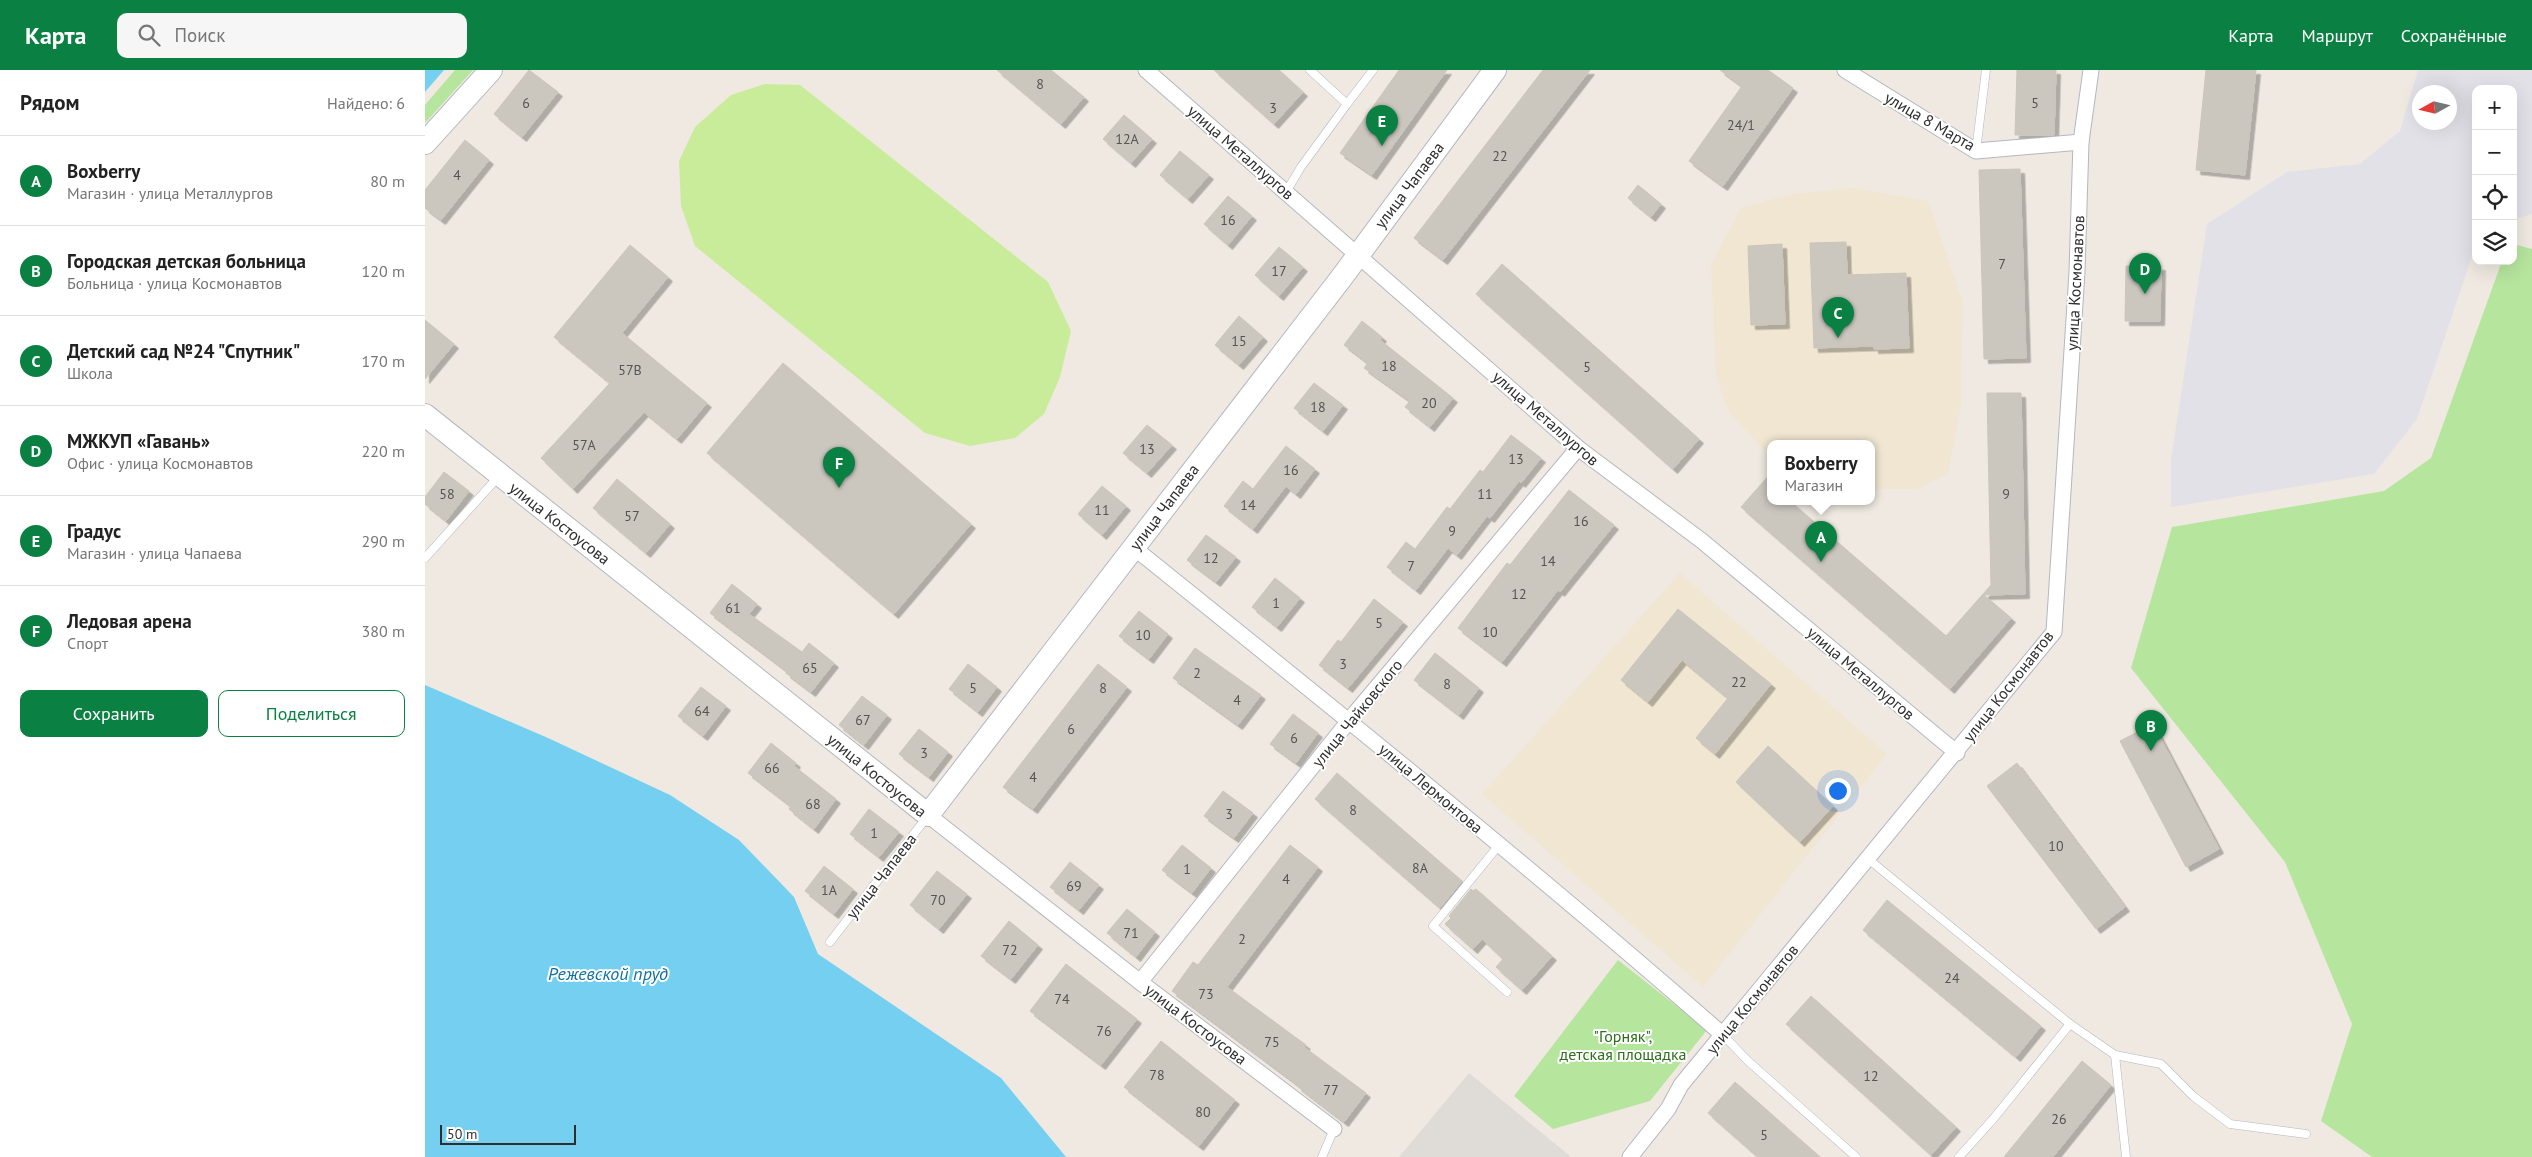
<!DOCTYPE html>
<html lang="ru">
<meta charset="utf-8">
<style>
:root{--surface:#fff;--page:#f6f6f6;--text:#222;--muted:#767676;--line:#e0e0e0;--accent:#0b8043}
body{margin:0;font-family:"PT Sans",sans-serif;background:var(--page);color:var(--text)}
.controls{position:absolute;right:15px;top:15px;display:grid;overflow:hidden;border-radius:10px;box-shadow:0 5px 20px #0002}
.controls button{width:45px;height:45px;display:grid;place-items:center;padding:0;border:0;border-bottom:1px solid var(--line);background:var(--surface);color:var(--text);font:25px sans-serif}
.compass{position:absolute;left:1987px;top:15px;width:45px;height:45px;border-radius:50%;background:var(--surface);box-shadow:0 5px 20px #0002;rotate:262deg}
.scale{position:absolute;left:15px;bottom:12px;width:136px;box-sizing:border-box;padding-left:5px;border:2px solid #2e2e2e;border-top:0;font-size:14px;line-height:18px;white-space:nowrap;color:#2e2e2e;-webkit-text-stroke:4px #fff;paint-order:stroke}
.you{position:absolute;left:1412px;top:720px;width:18px;height:18px;margin:-12px;border:4px solid #fff;border-radius:50%;background:#1a73e8;box-shadow:0 0 0 8px #1a73e833}
.badge{display:grid;place-items:center;width:32px;height:32px;border-radius:50%;background:var(--accent);color:#fff;font-size:16px;font-weight:700}
.pin{position:absolute;translate:-50% -41px;filter:drop-shadow(0 1px 2px #0008)}
.pin::after{content:'';position:absolute;top:26px;width:18px;height:15px;background:inherit;clip-path:polygon(0 0,100% 0,50% 100%)}
.popup{position:absolute;left:1342px;top:370px;width:108px;height:65px;box-sizing:border-box;display:grid;place-content:center;border-radius:10px;background:var(--surface);filter:drop-shadow(0 1px 4px #0005);font-size:16px;white-space:nowrap;color:var(--muted)}
.popup b{font-size:19px;color:var(--text)}
.popup::after{content:'';position:absolute;left:50%;top:100%;margin-left:-10px;border:10px solid transparent;border-top-color:var(--surface)}
.list{margin:0;padding:0;list-style:none}
h2{display:flex;justify-content:space-between;align-items:center;height:65px;margin:0;padding:0 20px;font-size:21px}
h2 small{font-size:16px;font-weight:400;color:var(--muted)}
.list li{display:grid;grid-template-columns:32px 1fr auto;gap:15px;align-items:center;box-sizing:border-box;height:90px;padding:0 20px;border-top:1px solid var(--line)}
.list b{display:block;font-size:19px;white-space:nowrap}
.list p{margin:0;font-size:16px;white-space:nowrap;color:var(--muted)}
.list em{font-size:16px;font-style:normal;color:var(--muted)}
.actions{display:flex;gap:10px;padding:15px 20px}
.actions a{flex:1;padding:11px 0;border:1px solid var(--accent);border-radius:10px;text-align:center;font-size:18px;color:var(--accent)}
.actions .main{background:var(--accent);color:#fff}
.icon{flex:none;width:28px;height:28px;fill:none;stroke:currentColor;stroke-width:2;stroke-linecap:round;stroke-linejoin:round}
.map{position:relative;flex:none;width:2107px;height:1087px;overflow:hidden}
header{display:flex;align-items:center;gap:30px;box-sizing:border-box;height:70px;padding:0 25px;background:var(--accent);color:#fff}
header strong{font-size:24px}
nav{display:flex;gap:28px;margin-inline-start:auto;font-size:18px}
.search{width:350px;height:45px;background:var(--page);display:flex;align-items:center;gap:12px;box-sizing:border-box;padding:0 18px;border-radius:10px;color:var(--muted);font-size:19px}
main{display:flex}
aside{flex:1;background:var(--surface)}
.map>svg:first-child{display:block}
.industrial{fill:#e3e1e8;fill-rule:evenodd}
.education{fill:#f0e6d1}
.green{fill:#b6e59e}
.pitch{fill:#c9ec9a}
.plaza{fill:#dfdcd8}
.water{fill:#75cff0}
.building{fill:#cbc7bf;stroke:#cbc5ba;filter:url(#shadow)}
.lines{fill:none;stroke-linecap:round;stroke-linejoin:round}
.lane-casing{stroke:#b4b7c1;stroke-width:9}
.street-casing{stroke:#b4b7c1;stroke-width:17}
.secondary-casing{stroke:#b4b7c1;stroke-width:24}
.lane{stroke:#fff;stroke-width:8}
.street{stroke:#fff;stroke-width:15}
.secondary{stroke:#fff;stroke-width:22}
.labels{text-anchor:middle;dominant-baseline:central;stroke-width:4;stroke-linejoin:round;paint-order:stroke}
.number-label{font-size:14px;fill:#555452}
.street-label{font-size:16px;fill:#2e2e2e;stroke:#fff}
.park-label{font-size:16px;fill:#2c6e1b;stroke:#fff}
.water-label{font-size:18px;font-style:italic;fill:#0d6fa3;stroke:#fff}
</style>
<header>
<strong>Карта</strong>
<div class="search"><svg class="icon" aria-label="search" viewBox="0 0 24 24"><circle cx="10" cy="10" r="6"/><path d="M15 15l6 6"/></svg>Поиск</div>
<nav><a>Карта</a><a>Маршрут</a><a>Сохранённые</a></nav>
</header>
<main>
<aside>
<h2>Рядом<small>Найдено: 6</small></h2>
<ul class="list">
<li><span class="badge">A</span><div><b>Boxberry</b><p>Магазин · улица Металлургов</p></div><em>80 m</em></li>
<li><span class="badge">B</span><div><b>Городская детская больница</b><p>Больница · улица Космонавтов</p></div><em>120 m</em></li>
<li><span class="badge">C</span><div><b>Детский сад №24 &quot;Спутник&quot;</b><p>Школа</p></div><em>170 m</em></li>
<li><span class="badge">D</span><div><b>МЖКУП «Гавань»</b><p>Офис · улица Космонавтов</p></div><em>220 m</em></li>
<li><span class="badge">E</span><div><b>Градус</b><p>Магазин · улица Чапаева</p></div><em>290 m</em></li>
<li><span class="badge">F</span><div><b>Ледовая арена</b><p>Спорт</p></div><em>380 m</em></li>
</ul>
<div class="actions"><a class="main">Сохранить</a><a>Поделиться</a></div>
</aside>
<div class="map">
<svg width="2107" height="1087" viewBox="0 0 2107 1087">
<defs>
<filter id="shadow"><feDropShadow dx="4.5" dy="4.5" stdDeviation="0" flood-color="#0004"/></filter>
</defs>
<rect width="100%" height="100%" fill="#efe9e1"/>
<path class="industrial" d="M 1993,0 L 2107,0 L 2107,144 L 2088,150 L 2088,19 L 2051,19 L 2051,175 L 1992,349 L 1949,404 L 1746,437 L 1746,390 L 1782,154 L 1862,102 L 1935,94 L 1975,61 ZM 1994,22 L 2024,22 L 2024,52 L 1994,52 Z"/>
<g class="education">
<path d="M 1430,118 L 1503,131 L 1537,230 L 1536,335 L 1523,403 L 1493,419 L 1446,419 L 1446,373 L 1346,373 L 1346,387 L 1304,343 L 1291,306 L 1286,194 L 1316,138 L 1368,124 Z"/>
<path d="M 1255,503 L 1462,684 L 1278,917 L 1057,724 Z"/>
</g>
<g class="green">
<path d="M 30,0 L 48,0 L 0,53 L 0,35 Z"/>
<path d="M 2088,174 L 2107,179 L 2107,1087 L 1947,1087 L 1896,1051 L 1927,954 L 1860,792 L 1706,598 L 1747,457 L 1959,421 L 2006,388 L 2077,191 L 2088,191 Z"/>
<path d="M 1193,890 L 1282,960 L 1225,1031 L 1128,1059 L 1089,1026 Z"/>
</g>
<path class="pitch" d="M 340,14 L 375,15 L 623,212 L 646,261 L 635,307 L 619,344 L 590,368 L 545,376 L 500,363 L 270,176 L 256,136 L 254,91 L 270,57 L 306,25 Z"/>
<path class="plaza" d="M 1044,1003 L 1145,1086 L 1144,1087 L 974,1087 Z"/>
<g class="water">
<path d="M 0,0 L 19,0 L 0,22 Z"/>
<path d="M 0,615 L 123,668 L 245,725 L 314,770 L 369,827 L 393,884 L 576,1008 L 641,1087 L 0,1087 Z"/>
</g>
<g class="building">
<path d="M 104,0 L 133,22 L 97,67 L 69,44 Z"/>
<path d="M 572,0 L 626,0 L 659,27 L 636,54 Z"/>
<path d="M 789,0 L 854,0 L 878,22 L 849,54 Z"/>
<path d="M 974,0 L 1022,0 L 947,105 L 915,83 Z"/>
<path d="M 1118,0 L 1165,0 L 1018,190 L 989,168 Z"/>
<path d="M 1295,0 L 1343,0 L 1368,18 L 1298,116 L 1264,91 L 1317,16 Z"/>
<path d="M 1592,0 L 1631,0 L 1629,65 L 1590,65 Z"/>
<path d="M 1781,0 L 1831,0 L 1820,105 L 1771,100 Z"/>
<path d="M 699,45 L 727,69 L 706,93 L 678,69 Z"/>
<path d="M 40,70 L 64,90 L 16,150 L 0,138 L 0,120 Z"/>
<path d="M 755,81 L 784,105 L 763,129 L 735,105 Z"/>
<path d="M 1595,99 L 1601,288 L 1559,289 L 1554,100 Z"/>
<path d="M 1213,115 L 1236,134 L 1226,147 L 1203,128 Z"/>
<path d="M 803,126 L 827,146 L 803,175 L 779,154 Z"/>
<path d="M 1421,172 L 1422,205 L 1481,203 L 1484,278 L 1449,279 L 1449,276 L 1389,278 L 1385,173 Z"/>
<path d="M 1357,174 L 1360,254 L 1326,255 L 1323,176 Z"/>
<path d="M 205,175 L 243,207 L 197,263 L 282,333 L 252,369 L 219,342 L 148,419 L 116,388 L 185,313 L 129,267 Z"/>
<path d="M 854,177 L 878,197 L 854,226 L 830,205 Z"/>
<path d="M 1077,194 L 1274,369 L 1248,399 L 1051,224 Z"/>
<path d="M 1701,196 L 1736,196 L 1735,251 L 1700,251 Z"/>
<path d="M 814,246 L 838,267 L 814,295 L 790,275 Z"/>
<path d="M 0,250 L 29,274 L 0,309 Z"/>
<path d="M 937,251 L 957,267 L 955,270 L 1028,328 L 1005,357 L 980,337 L 985,331 L 939,298 L 943,293 L 919,275 Z"/>
<path d="M 358,293 L 546,454 L 469,544 L 282,383 Z"/>
<path d="M 889,313 L 918,335 L 898,361 L 869,338 Z"/>
<path d="M 1562,323 L 1596,323 L 1600,524 L 1559,525 L 1586,548 L 1525,619 L 1316,437 L 1346,403 L 1346,431 L 1365,431 L 1521,566 L 1566,515 Z"/>
<path d="M 722,355 L 747,375 L 722,403 L 698,383 Z"/>
<path d="M 1086,365 L 1116,388 L 1096,413 L 1094,411 L 1065,448 L 1062,446 L 1032,485 L 1023,478 L 991,520 L 962,497 L 981,472 L 990,479 L 1022,437 L 1025,439 L 1055,400 L 1058,402 Z"/>
<path d="M 861,376 L 890,399 L 871,424 L 861,416 L 828,459 L 799,436 L 818,411 L 828,419 Z"/>
<path d="M 19,402 L 44,421 L 21,451 L 0,434 L 0,427 Z"/>
<path d="M 192,409 L 245,454 L 221,483 L 168,438 Z"/>
<path d="M 677,416 L 701,436 L 677,465 L 653,444 Z"/>
<path d="M 1144,420 L 1189,455 L 1135,522 L 1133,520 L 1077,592 L 1033,558 L 1082,493 L 1085,495 Z"/>
<path d="M 781,465 L 811,487 L 791,512 L 762,490 Z"/>
<path d="M 850,508 L 875,528 L 852,557 L 827,537 Z"/>
<path d="M 307,514 L 332,534 L 324,544 L 377,582 L 384,573 L 409,593 L 386,622 L 361,603 L 362,601 L 285,543 Z"/>
<path d="M 949,529 L 978,552 L 923,618 L 894,595 L 913,570 L 916,572 Z"/>
<path d="M 1253,539 L 1346,614 L 1290,684 L 1271,668 L 1303,628 L 1257,590 L 1223,632 L 1196,610 Z"/>
<path d="M 714,541 L 743,564 L 724,589 L 694,566 Z"/>
<path d="M 770,578 L 836,625 L 813,655 L 748,608 Z"/>
<path d="M 1010,583 L 1054,618 L 1034,645 L 989,610 Z"/>
<path d="M 543,594 L 572,617 L 553,642 L 524,619 Z"/>
<path d="M 673,594 L 702,617 L 608,739 L 578,717 Z"/>
<path d="M 276,617 L 301,636 L 278,666 L 253,646 Z"/>
<path d="M 437,626 L 462,645 L 439,675 L 414,655 Z"/>
<path d="M 868,644 L 893,663 L 871,693 L 845,674 Z"/>
<path d="M 1728,654 L 1794,779 L 1761,797 L 1695,671 Z"/>
<path d="M 494,659 L 523,682 L 504,707 L 474,684 Z"/>
<path d="M 346,673 L 371,693 L 369,696 L 411,729 L 389,759 L 364,739 L 366,736 L 323,703 Z"/>
<path d="M 1343,676 L 1408,736 L 1375,772 L 1311,712 Z"/>
<path d="M 1592,693 L 1700,837 L 1671,859 L 1562,716 Z"/>
<path d="M 912,703 L 1037,811 L 1015,838 L 890,729 Z"/>
<path d="M 798,721 L 828,743 L 809,768 L 779,746 Z"/>
<path d="M 444,739 L 474,762 L 454,787 L 425,764 Z"/>
<path d="M 757,775 L 786,798 L 767,823 L 737,800 Z"/>
<path d="M 865,775 L 893,797 L 802,917 L 881,975 L 879,977 L 941,1023 L 919,1052 L 872,1016 L 873,1015 L 747,921 L 768,892 L 773,895 Z"/>
<path d="M 645,792 L 674,815 L 654,840 L 625,817 Z"/>
<path d="M 399,796 L 428,819 L 409,844 L 380,821 Z"/>
<path d="M 512,801 L 542,824 L 514,859 L 485,835 Z"/>
<path d="M 1046,819 L 1048,821 L 1051,819 L 1127,886 L 1097,920 L 1071,897 L 1078,889 L 1057,869 L 1048,879 L 1020,854 L 1026,848 L 1024,846 Z"/>
<path d="M 1462,830 L 1616,956 L 1591,987 L 1438,860 Z"/>
<path d="M 702,839 L 730,862 L 711,887 L 682,863 Z"/>
<path d="M 584,851 L 613,875 L 586,909 L 556,886 Z"/>
<path d="M 641,894 L 712,949 L 676,995 L 605,941 Z"/>
<path d="M 1386,926 L 1531,1057 L 1506,1085 L 1361,954 Z"/>
<path d="M 736,971 L 810,1030 L 774,1076 L 699,1017 Z"/>
<path d="M 1657,991 L 1686,1015 L 1628,1087 L 1579,1087 Z"/>
<path d="M 1310,1012 L 1395,1087 L 1333,1087 L 1283,1043 Z"/>
</g>
<g class="lines">
<g class="lane-casing">
<g id="lane">
<path d="M 922,34 L 948,0"/>
<path d="M 1551,81 L 1561,0"/>
<path d="M 861,122 L 876,97 L 922,34 L 885,0"/>
<path d="M 0,488 L 74,406"/>
<path d="M 1074,775 L 1008,856 L 1082,922"/>
<path d="M 1442,788 L 1645,954 L 1690,985 L 1736,994 L 1768,1026 L 1805,1054 L 1881,1064"/>
<path d="M 405,872 L 502,747"/>
<path d="M 1298,965 L 1323,991 L 1431,1087"/>
<path d="M 1690,985 L 1701,1087"/>
<path d="M 897,1087 L 909,1059"/>
<path d="M 1534,1087 L 1569,1048 L 1645,954"/>
</g>
</g>
<g class="street-casing">
<g id="street">
<path d="M 721,0 L 1153,378 L 1277,471 L 1532,683"/>
<path d="M 1420,0 L 1551,81 L 1656,72"/>
<path d="M 708,477 C 907,637 1106,797 1298,965"/>
<path d="M 503,745 L 715,912 L 909,1059"/>
<path d="M 715,912 L 931,642 L 1153,378"/>
<path d="M 1205,1087 L 1243,1039 L 1256,1015 L 1629,562 L 1652,202 L 1656,72 L 1666,0"/>
</g>
</g>
<g class="secondary-casing">
<g id="secondary">
<path d="M 0,73 L 66,0"/>
<path d="M 0,345 L 503,745 L 917,207 L 1070,0"/>
</g>
</g>
<use href="#lane" class="lane"/>
<use href="#street" class="street"/>
<use href="#secondary" class="secondary"/>
</g>
<g class="labels">
<g class="number-label">
<text x="615" y="14">8</text>
<text x="101" y="33">6</text>
<text x="1610" y="33">5</text>
<text x="848" y="38">3</text>
<text x="1316" y="55">24/1</text>
<text x="702" y="69">12А</text>
<text x="1075" y="86">22</text>
<text x="32" y="105">4</text>
<text x="803" y="150">16</text>
<text x="1577" y="194">7</text>
<text x="854" y="201">17</text>
<text x="814" y="271">15</text>
<text x="964" y="296">18</text>
<text x="1162" y="297">5</text>
<text x="205" y="300">57В</text>
<text x="1004" y="333">20</text>
<text x="893" y="337">18</text>
<text x="159" y="375">57А</text>
<text x="722" y="379">13</text>
<text x="1091" y="389">13</text>
<text x="866" y="400">16</text>
<text x="22" y="424">58</text>
<text x="1060" y="424">11</text>
<text x="1581" y="424">9</text>
<text x="823" y="435">14</text>
<text x="677" y="440">11</text>
<text x="207" y="446">57</text>
<text x="1156" y="451">16</text>
<text x="1027" y="461">9</text>
<text x="786" y="488">12</text>
<text x="1123" y="491">14</text>
<text x="986" y="496">7</text>
<text x="1094" y="524">12</text>
<text x="851" y="533">1</text>
<text x="308" y="538">61</text>
<text x="954" y="553">5</text>
<text x="1065" y="562">10</text>
<text x="718" y="565">10</text>
<text x="918" y="594">3</text>
<text x="385" y="598">65</text>
<text x="772" y="603">2</text>
<text x="1314" y="612">22</text>
<text x="1022" y="614">8</text>
<text x="548" y="618">5</text>
<text x="678" y="618">8</text>
<text x="812" y="630">4</text>
<text x="277" y="641">64</text>
<text x="438" y="650">67</text>
<text x="646" y="659">6</text>
<text x="869" y="668">6</text>
<text x="499" y="683">3</text>
<text x="347" y="698">66</text>
<text x="608" y="707">4</text>
<text x="388" y="734">68</text>
<text x="928" y="740">8</text>
<text x="804" y="744">3</text>
<text x="449" y="763">1</text>
<text x="1631" y="776">10</text>
<text x="995" y="798">8А</text>
<text x="762" y="799">1</text>
<text x="861" y="809">4</text>
<text x="649" y="816">69</text>
<text x="404" y="820">1А</text>
<text x="513" y="830">70</text>
<text x="706" y="863">71</text>
<text x="817" y="869">2</text>
<text x="585" y="880">72</text>
<text x="1527" y="908">24</text>
<text x="781" y="924">73</text>
<text x="637" y="929">74</text>
<text x="679" y="961">76</text>
<text x="847" y="972">75</text>
<text x="732" y="1005">78</text>
<text x="1446" y="1006">12</text>
<text x="906" y="1020">77</text>
<text x="778" y="1042">80</text>
<text x="1634" y="1049">26</text>
<text x="1339" y="1065">5</text>
</g>
<g class="street-label">
<text transform="translate(1505 51) rotate(30)">улица 8 Марта</text>
<text transform="translate(816 82) rotate(41)">улица Металлургов</text>
<text transform="translate(984 115) rotate(-53)">улица Чапаева</text>
<text transform="translate(1650 213) rotate(-87)">улица Космонавтов</text>
<text transform="translate(1121 348) rotate(41)">улица Металлургов</text>
<text transform="translate(739 437) rotate(-53)">улица Чапаева</text>
<text transform="translate(135 453) rotate(38)">улица Костоусова</text>
<text transform="translate(1436 603) rotate(40)">улица Металлургов</text>
<text transform="translate(1583 616) rotate(-52)">улица Космонавтов</text>
<text transform="translate(932 643) rotate(-51)">улица Чайковского</text>
<text transform="translate(452 705) rotate(39)">улица Костоусова</text>
<text transform="translate(1006 718) rotate(40)">улица Лермонтова</text>
<text transform="translate(456 806) rotate(-52)">улица Чапаева</text>
<text transform="translate(1327 929) rotate(-51)">улица Космонавтов</text>
<text transform="translate(771 954) rotate(37)">улица Костоусова</text>
</g>
<g class="park-label">
<text x="1198" y="966">"Горняк",<tspan x="1198" dy="18">детская площадка</tspan></text>
</g>
<g class="water-label">
<text x="183" y="903">Режевской пруд</text>
</g>
</g>
</svg>
<div class="controls">
<button>+</button>
<button>−</button>
<button><svg class="icon" aria-label="locate" viewBox="0 0 24 24"><circle cx="12" cy="12" r="6"/><path d="M12 2v4M12 18v4M2 12h4M18 12h4"/></svg></button>
<button><svg class="icon" aria-label="layers" viewBox="0 0 24 24"><path d="M12 4l9 5-9 5-9-5zM3 14l9 5 9-5"/></svg></button>
</div>
<svg class="compass" viewBox="-18 -18 36 36"><path d="M0-13l5 13h-10z" fill="#e53935"/><path d="M0 13l5-13h-10z" fill="#767676"/></svg>
<div class="scale">50 m</div>
<div class="you"></div>
<div class="pin badge" style="left:1396px;top:492px">A</div>
<div class="popup"><b>Boxberry</b>Магазин</div>
<div class="pin badge" style="left:1726px;top:681px">B</div>
<div class="pin badge" style="left:1413px;top:268px">C</div>
<div class="pin badge" style="left:1720px;top:224px">D</div>
<div class="pin badge" style="left:957px;top:76px">E</div>
<div class="pin badge" style="left:414px;top:418px">F</div>
</div>
</main>
